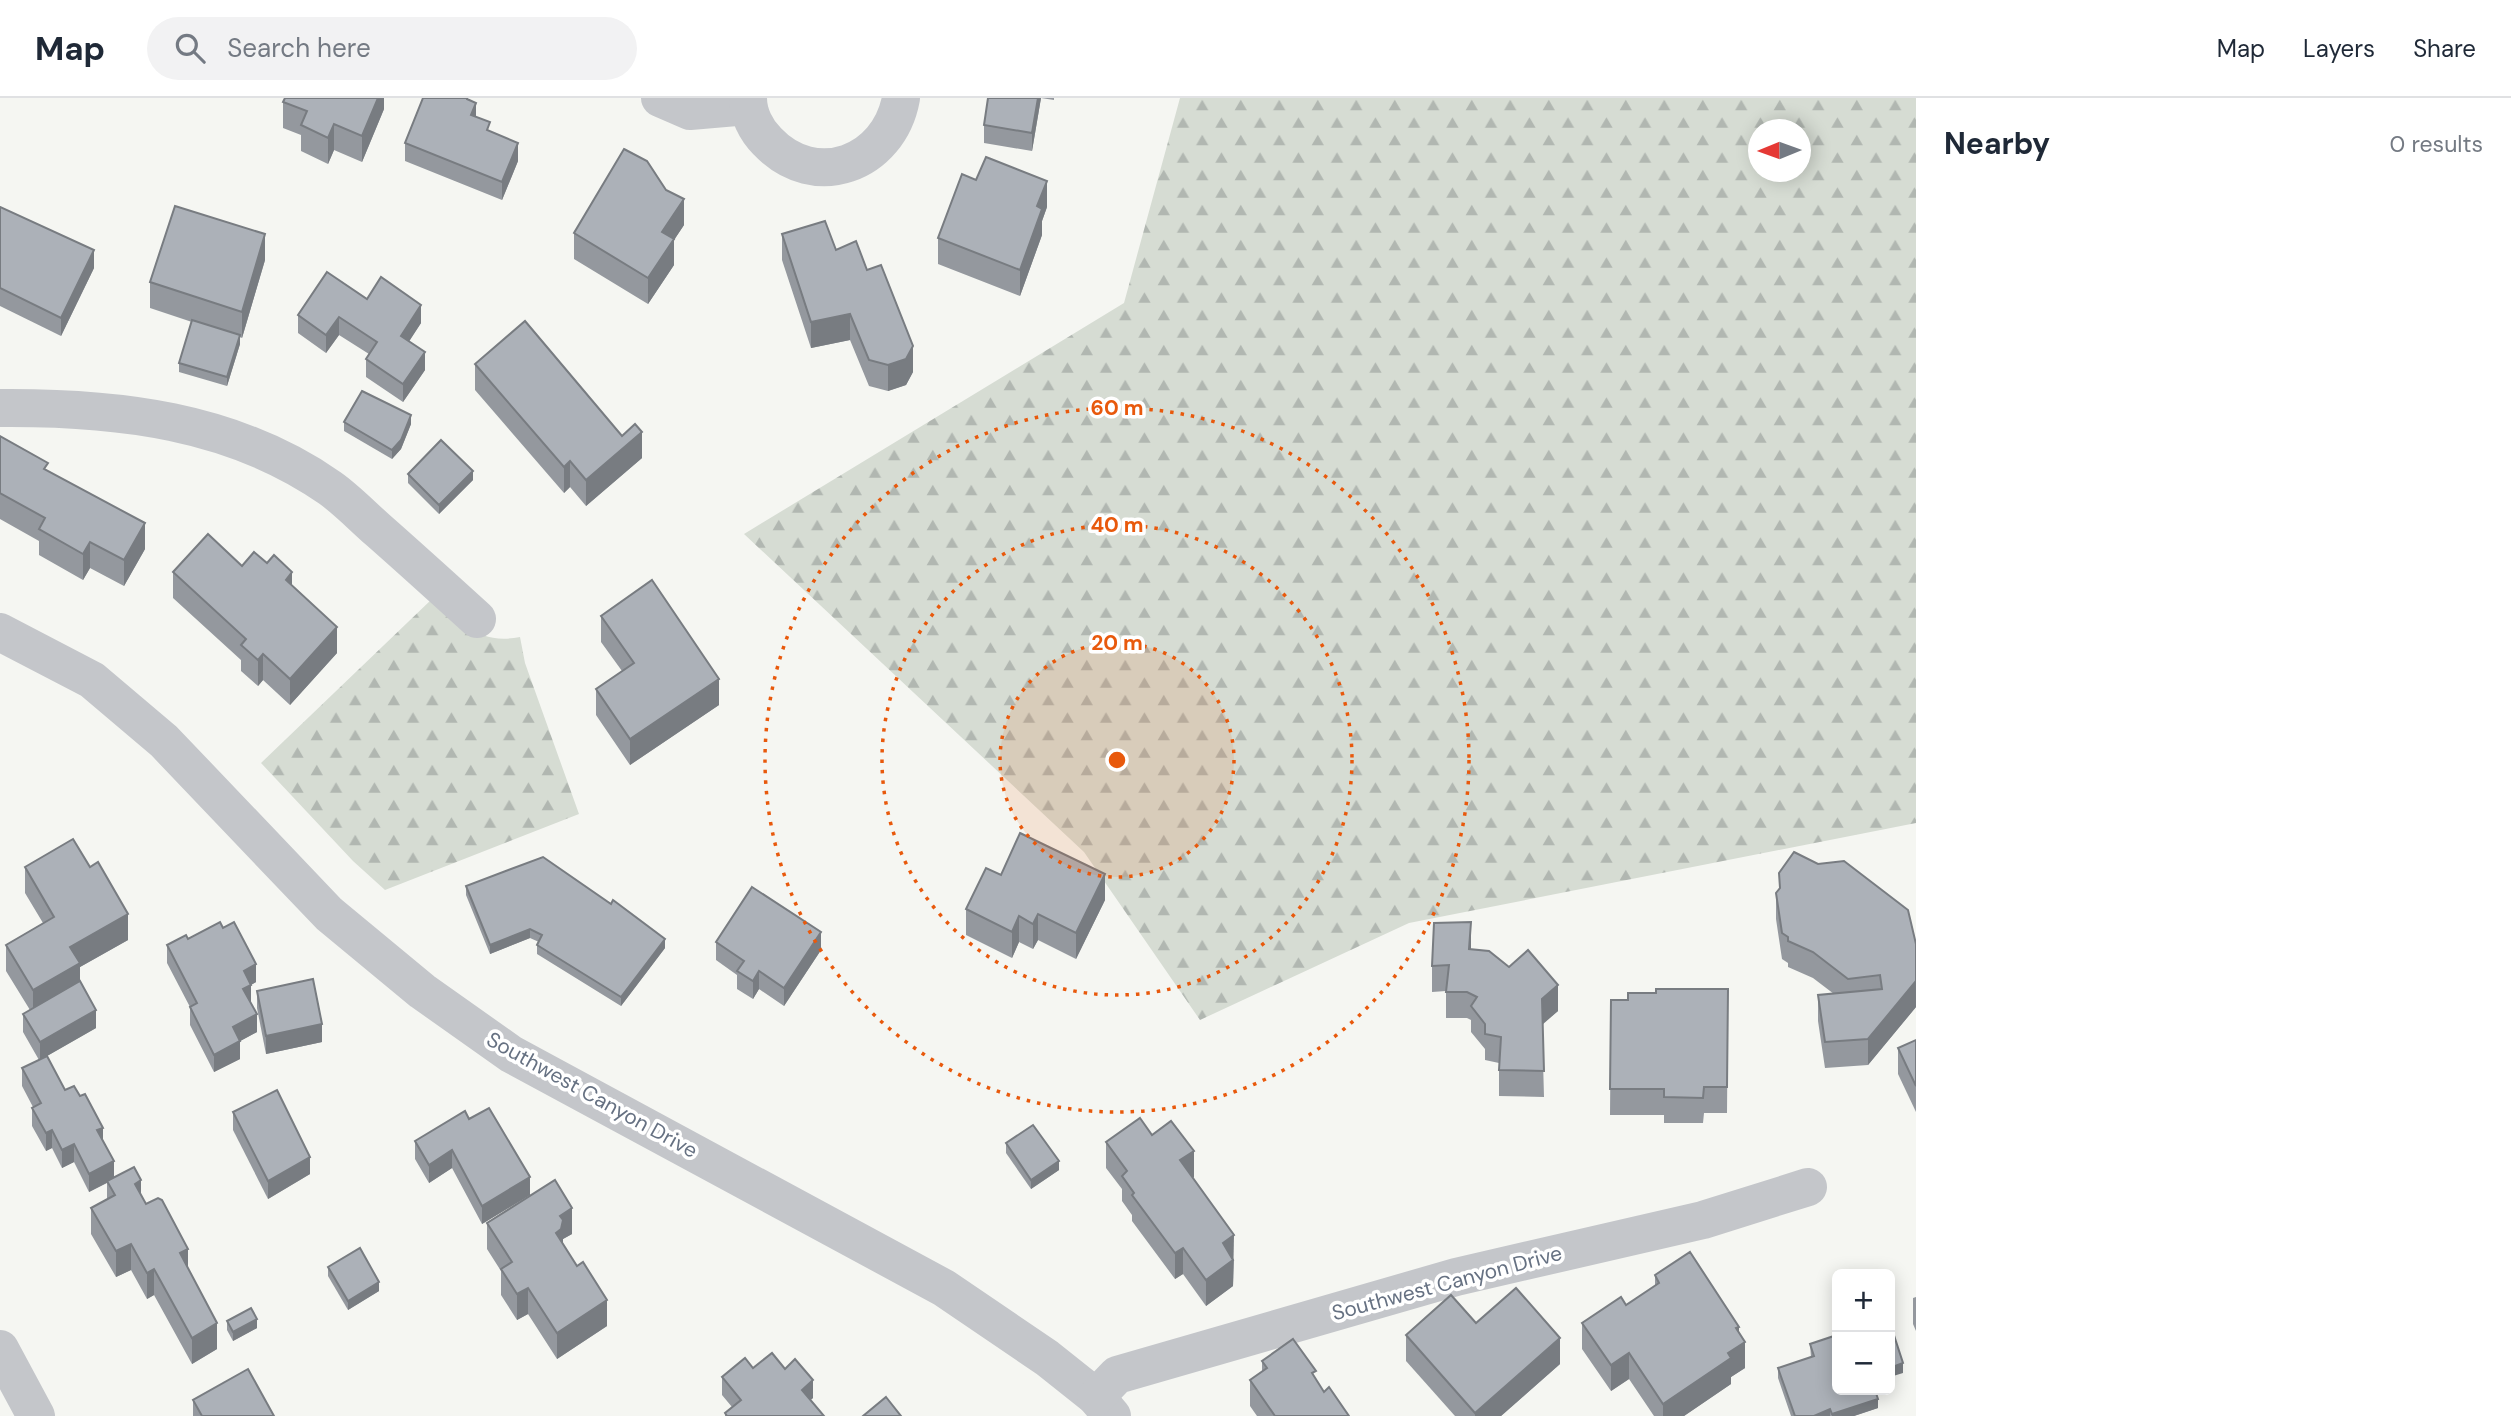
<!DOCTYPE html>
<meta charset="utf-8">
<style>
:root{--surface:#fff;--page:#f2f2f3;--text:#1f2937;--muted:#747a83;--line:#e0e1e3}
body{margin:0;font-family:"DM Sans",sans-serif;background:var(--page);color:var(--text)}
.controls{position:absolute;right:21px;bottom:21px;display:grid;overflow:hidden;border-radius:10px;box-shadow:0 4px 18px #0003}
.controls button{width:63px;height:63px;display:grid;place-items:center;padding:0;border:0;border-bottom:2px solid var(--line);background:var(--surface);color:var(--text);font:35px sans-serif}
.compass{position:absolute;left:1748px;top:21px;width:63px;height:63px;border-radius:50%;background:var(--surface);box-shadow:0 4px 18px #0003;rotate:269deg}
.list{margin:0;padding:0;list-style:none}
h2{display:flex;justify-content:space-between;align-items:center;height:91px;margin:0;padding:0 28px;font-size:30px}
h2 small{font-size:23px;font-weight:400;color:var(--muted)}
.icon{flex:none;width:38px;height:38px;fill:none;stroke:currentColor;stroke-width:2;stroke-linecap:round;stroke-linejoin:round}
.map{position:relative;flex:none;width:1916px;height:1318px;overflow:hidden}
header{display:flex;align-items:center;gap:42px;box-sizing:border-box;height:98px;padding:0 35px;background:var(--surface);border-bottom:2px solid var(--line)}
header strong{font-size:33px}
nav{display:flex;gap:38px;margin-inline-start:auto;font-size:24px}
.search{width:490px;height:63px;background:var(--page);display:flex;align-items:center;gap:18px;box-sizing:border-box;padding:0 24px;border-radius:38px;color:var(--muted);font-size:26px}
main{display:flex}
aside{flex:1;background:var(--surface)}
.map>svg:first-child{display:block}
.forest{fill:url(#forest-firs);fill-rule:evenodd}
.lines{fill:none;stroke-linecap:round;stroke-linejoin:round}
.minor{stroke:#c4c6ca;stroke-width:38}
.wall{fill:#94989e}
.shaded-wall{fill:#787c81}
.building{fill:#acb1b8;stroke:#787c81;stroke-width:2}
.ring{fill:none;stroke:#e8590c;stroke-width:3.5;stroke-dasharray:3.5 7}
.labels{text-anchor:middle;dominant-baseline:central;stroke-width:7;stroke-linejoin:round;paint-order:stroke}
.street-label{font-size:21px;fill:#667182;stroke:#fff}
.centre{fill:#e8590c;stroke:#fff;stroke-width:3.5}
.ring-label{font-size:21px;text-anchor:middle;font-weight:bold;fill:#e8590c;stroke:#fff;stroke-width:7;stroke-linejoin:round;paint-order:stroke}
</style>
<header>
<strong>Map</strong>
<div class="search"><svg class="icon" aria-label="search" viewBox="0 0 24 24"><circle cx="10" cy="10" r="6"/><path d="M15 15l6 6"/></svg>Search here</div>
<nav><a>Map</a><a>Layers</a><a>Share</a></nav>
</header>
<main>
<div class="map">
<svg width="1916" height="1318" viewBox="0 0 1916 1318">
<defs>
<pattern id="forest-firs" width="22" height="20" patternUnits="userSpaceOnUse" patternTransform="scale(1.75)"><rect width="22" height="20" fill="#d6dcd3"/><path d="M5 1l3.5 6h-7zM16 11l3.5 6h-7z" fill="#b1b7b1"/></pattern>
</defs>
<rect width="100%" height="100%" fill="#f5f6f2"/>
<g class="forest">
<path d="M 1180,0 L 1916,0 L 1916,725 L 1409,825 L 1200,922 L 1084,754 L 744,436 L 1124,205 ZM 1758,32 L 1800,32 L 1800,74 L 1758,74 Z"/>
<path d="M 432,501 C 462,525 479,547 520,539 L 525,565 L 579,716 L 385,792 L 353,763 L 261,665 Z"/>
</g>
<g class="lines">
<g class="minor">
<path d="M 660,0 L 690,13 L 748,8"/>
<path d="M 748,0 C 748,16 756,32 767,43 C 815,94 889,66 901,0"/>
<path d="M 0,310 C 116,309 233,322 330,390 C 347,402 362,418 378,432 C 411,461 444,491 477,521"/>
<path d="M 0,534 L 92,582 L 164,643 L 329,816 L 422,893 L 511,956 L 944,1190 L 1047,1260 L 1096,1299 L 1112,1318"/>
<path d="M 0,1251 L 36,1318"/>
<path d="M 1096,1299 L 1117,1277 L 1456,1179 L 1703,1122 L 1808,1089"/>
</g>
</g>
<g class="wall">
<path d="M 384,0 L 384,11 L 362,64 L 334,52 L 328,66 L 301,53 L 301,37 L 283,30 L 283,4 Z"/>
<path d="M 988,0 L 1054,0 L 1054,2 L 1041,0 L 1032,53 L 984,45 L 984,27 Z"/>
<path d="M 468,2 L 476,19 L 518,63 L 502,102 L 405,63 L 405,45 Z"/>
<path d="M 0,109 L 94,170 L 61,238 L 0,208 Z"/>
<path d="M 1047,109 L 1042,123 L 1042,137 L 1020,198 L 938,166 L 938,140 Z"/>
<path d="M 684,127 L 674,142 L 674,167 L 648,206 L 574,161 L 574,135 Z"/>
<path d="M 782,136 L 836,152 L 867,172 L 913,274 L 906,287 L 888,293 L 869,288 L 850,242 L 811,250 L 782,162 Z"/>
<path d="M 265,162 L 242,240 L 240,239 L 240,246 L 227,288 L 179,274 L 179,265 L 192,224 L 150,210 L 150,184 Z"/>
<path d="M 367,201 L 421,225 L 409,243 L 425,272 L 403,304 L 366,279 L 366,261 L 369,256 L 339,237 L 326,255 L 298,235 L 298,217 Z"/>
<path d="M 475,266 L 642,360 L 586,408 L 570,389 L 564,395 L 475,292 Z"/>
<path d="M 344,324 L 411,326 L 401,351 L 392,361 L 344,333 Z"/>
<path d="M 0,338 L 48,373 L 145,451 L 124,488 L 90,470 L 83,482 L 39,457 L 39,443 L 0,421 Z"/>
<path d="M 408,376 L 473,382 L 439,416 L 408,385 Z"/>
<path d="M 242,468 L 292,488 L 337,555 L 290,607 L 263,582 L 258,588 L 241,573 L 241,562 L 173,500 L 173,474 Z"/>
<path d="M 601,518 L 719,607 L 630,667 L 596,617 L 596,591 L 622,573 L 601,544 Z"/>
<path d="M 25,769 L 128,842 L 80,869 L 80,884 L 96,930 L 47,958 L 65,992 L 103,1043 L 114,1079 L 141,1097 L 188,1171 L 217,1251 L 192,1266 L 154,1197 L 147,1201 L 131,1172 L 116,1179 L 91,1136 L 91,1110 L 107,1101 L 107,1085 L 89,1094 L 74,1064 L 62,1070 L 52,1050 L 46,1053 L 32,1028 L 32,1010 L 33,1009 L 22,988 L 22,970 L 39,962 L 23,934 L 23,916 L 30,912 L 6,873 L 6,847 L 43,825 L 25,795 Z"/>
<path d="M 1779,775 L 1916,846 L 1916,909 L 1868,967 L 1825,970 L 1818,923 L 1818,897 L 1834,896 L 1813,880 L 1788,869 L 1788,865 L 1782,861 L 1776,821 L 1776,795 L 1779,792 Z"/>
<path d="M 1001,777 L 1105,802 L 1076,861 L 1038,842 L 1033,851 L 1019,844 L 1012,860 L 966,837 L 966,811 Z"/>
<path d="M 466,788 L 665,850 L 621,908 L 537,856 L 537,847 L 539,844 L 530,840 L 490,856 L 466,797 Z"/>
<path d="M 223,830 L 256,884 L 251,887 L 251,905 L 257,934 L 240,943 L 240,961 L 214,974 L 190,927 L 190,909 L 167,865 L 167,847 Z"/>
<path d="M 716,844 L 821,852 L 784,908 L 759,891 L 753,901 L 737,891 L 737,877 L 716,862 Z"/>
<path d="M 1471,852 L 1558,913 L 1542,926 L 1544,999 L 1499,998 L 1499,965 L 1485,962 L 1485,951 L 1471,934 L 1471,922 L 1467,920 L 1446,920 L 1446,893 L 1432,894 L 1432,868 Z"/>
<path d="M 1728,891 L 1727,1015 L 1704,1015 L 1703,1025 L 1664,1025 L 1664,1017 L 1610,1017 L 1611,902 L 1628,902 L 1656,895 Z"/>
<path d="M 257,893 L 322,944 L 266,956 L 257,910 Z"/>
<path d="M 1916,942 L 1916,1014 L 1898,976 L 1898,950 Z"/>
<path d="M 233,1014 L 310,1076 L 268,1101 L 233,1032 Z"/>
<path d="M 469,1021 L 530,1097 L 482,1126 L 452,1070 L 429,1085 L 415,1061 L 415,1043 Z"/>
<path d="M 1152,1037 L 1194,1079 L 1193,1080 L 1234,1163 L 1233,1188 L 1206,1208 L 1183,1176 L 1175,1181 L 1132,1123 L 1132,1117 L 1122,1103 L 1122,1091 L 1106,1070 L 1106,1044 Z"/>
<path d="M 1006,1045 L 1059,1072 L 1031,1091 L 1006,1055 Z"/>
<path d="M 487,1125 L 572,1136 L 563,1141 L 563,1146 L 607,1228 L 557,1261 L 528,1216 L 517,1222 L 501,1197 L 501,1173 L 487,1151 Z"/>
<path d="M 328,1169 L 379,1193 L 348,1212 L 328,1178 Z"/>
<path d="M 1655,1177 L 1739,1235 L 1745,1270 L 1731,1279 L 1731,1286 L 1684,1318 L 1654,1318 L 1629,1281 L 1611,1293 L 1582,1251 L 1582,1225 L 1626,1207 L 1655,1188 Z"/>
<path d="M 1916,1199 L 1916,1233 L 1913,1226 L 1913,1200 Z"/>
<path d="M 227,1223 L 257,1230 L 233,1243 L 227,1232 Z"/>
<path d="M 1476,1225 L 1560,1266 L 1501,1318 L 1455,1318 L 1406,1263 L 1406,1237 Z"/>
<path d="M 1810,1246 L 1878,1310 L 1854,1318 L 1791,1318 L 1778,1280 L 1778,1270 L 1811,1259 Z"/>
<path d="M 1262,1263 L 1316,1282 L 1324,1294 L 1349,1318 L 1257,1318 L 1250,1308 L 1250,1282 L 1262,1274 Z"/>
<path d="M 753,1270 L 785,1271 L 813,1300 L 810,1302 L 824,1318 L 725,1318 L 725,1315 L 732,1309 L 722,1297 L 722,1279 Z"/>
<path d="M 193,1302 L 274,1318 L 193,1318 Z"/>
</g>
<g class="shaded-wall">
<path d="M 378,0 L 384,0 L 384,11 L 362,64 L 362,38 Z"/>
<path d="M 1038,0 L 1041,0 L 1032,53 L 1032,35 Z"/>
<path d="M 476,5 L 476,23 L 471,17 Z"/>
<path d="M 334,26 L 334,52 L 328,66 L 328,40 Z"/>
<path d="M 518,45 L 518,63 L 502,102 L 502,84 Z"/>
<path d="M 1047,83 L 1047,109 L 1042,123 L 1042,137 L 1020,198 L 1020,172 L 1037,108 Z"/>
<path d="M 684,101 L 684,127 L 674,142 L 674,167 L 648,206 L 648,180 L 662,134 Z"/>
<path d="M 265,136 L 265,162 L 242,240 L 242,214 Z"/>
<path d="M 94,152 L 94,170 L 61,238 L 61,220 Z"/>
<path d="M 421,207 L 421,225 L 401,256 L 401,238 Z"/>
<path d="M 850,216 L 850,242 L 811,250 L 811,224 Z"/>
<path d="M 339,219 L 339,237 L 326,255 L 326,237 Z"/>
<path d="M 240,237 L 240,246 L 227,288 L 227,279 Z"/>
<path d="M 913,248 L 913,274 L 906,287 L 888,293 L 888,267 Z"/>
<path d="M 425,254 L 425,272 L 403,304 L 403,286 Z"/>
<path d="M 411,317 L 411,326 L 401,351 L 392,361 L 392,352 Z"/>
<path d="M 642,334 L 642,360 L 586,408 L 586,382 Z"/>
<path d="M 570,363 L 570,389 L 564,395 L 564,369 Z"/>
<path d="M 473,373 L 473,382 L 439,416 L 439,407 Z"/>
<path d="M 145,425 L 145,451 L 124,488 L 124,462 Z"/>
<path d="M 90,444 L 90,470 L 83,482 L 83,456 Z"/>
<path d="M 292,474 L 292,500 L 286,482 Z"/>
<path d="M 337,529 L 337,555 L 290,607 L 290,581 Z"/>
<path d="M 263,556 L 263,582 L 258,588 L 258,562 Z"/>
<path d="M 719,581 L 719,607 L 630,667 L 630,641 Z"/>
<path d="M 1105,776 L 1105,802 L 1076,861 L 1076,835 Z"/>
<path d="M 128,816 L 128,842 L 80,869 L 80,891 L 33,918 L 33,892 L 70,849 Z"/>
<path d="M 1038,816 L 1038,842 L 1033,851 L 1033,826 Z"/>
<path d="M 1019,818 L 1019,844 L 1012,860 L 1012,834 Z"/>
<path d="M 1471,824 L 1471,850 L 1469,877 L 1469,851 Z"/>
<path d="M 530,831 L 530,840 L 490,856 L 490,847 Z"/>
<path d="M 821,834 L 821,852 L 784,908 L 784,890 Z"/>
<path d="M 665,841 L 665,850 L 621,908 L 621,899 Z"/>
<path d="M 256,866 L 256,884 L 244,891 L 244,873 Z"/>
<path d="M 759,873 L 759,891 L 753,901 L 753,883 Z"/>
<path d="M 1916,883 L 1916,909 L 1868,967 L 1868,941 Z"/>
<path d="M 251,887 L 251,905 L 243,891 Z"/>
<path d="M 1558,887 L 1558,913 L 1542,927 L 1542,901 Z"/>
<path d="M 96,912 L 96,930 L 40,962 L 40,944 Z"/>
<path d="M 257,916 L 257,934 L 233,947 L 233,929 Z"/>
<path d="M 322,926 L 322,944 L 266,956 L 266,938 Z"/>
<path d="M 240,943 L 240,961 L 214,974 L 214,957 Z"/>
<path d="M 103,1030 L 103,1047 L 97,1032 Z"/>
<path d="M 52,1032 L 52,1050 L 46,1053 L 46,1035 Z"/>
<path d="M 74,1046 L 74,1064 L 62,1070 L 62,1052 Z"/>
<path d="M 452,1052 L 452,1070 L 429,1085 L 429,1067 Z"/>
<path d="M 1194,1053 L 1194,1079 L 1180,1088 L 1180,1062 Z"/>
<path d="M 310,1059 L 310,1076 L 268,1101 L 268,1083 Z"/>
<path d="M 114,1063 L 114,1081 L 89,1094 L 89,1076 Z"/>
<path d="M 1059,1063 L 1059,1072 L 1031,1091 L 1031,1082 Z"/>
<path d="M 530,1079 L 530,1097 L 482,1126 L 482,1108 Z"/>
<path d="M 141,1082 L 141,1108 L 135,1086 Z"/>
<path d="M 572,1110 L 572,1136 L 563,1141 L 563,1148 L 556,1135 L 560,1118 Z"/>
<path d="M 1234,1137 L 1233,1188 L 1206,1208 L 1206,1182 L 1223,1145 Z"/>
<path d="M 131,1146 L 131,1172 L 116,1179 L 116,1153 Z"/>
<path d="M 1183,1150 L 1183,1176 L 1175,1181 L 1175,1155 Z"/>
<path d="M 188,1151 L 188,1177 L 180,1155 Z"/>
<path d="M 154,1171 L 154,1197 L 147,1201 L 147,1175 Z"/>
<path d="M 379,1184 L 379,1193 L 348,1212 L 348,1203 Z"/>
<path d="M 528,1190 L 528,1216 L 517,1222 L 517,1196 Z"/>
<path d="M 607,1202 L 607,1228 L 557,1261 L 557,1235 Z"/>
<path d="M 257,1221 L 257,1230 L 233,1243 L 233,1234 Z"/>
<path d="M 217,1225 L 217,1251 L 192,1266 L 192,1240 Z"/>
<path d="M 1739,1229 L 1739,1247 L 1745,1244 L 1745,1270 L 1731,1279 L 1731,1286 L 1684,1318 L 1663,1318 L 1663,1306 L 1728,1255 L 1736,1230 Z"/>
<path d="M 1560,1240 L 1560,1266 L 1501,1318 L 1475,1318 L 1475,1315 Z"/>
<path d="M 1629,1255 L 1629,1281 L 1611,1293 L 1611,1267 Z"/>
<path d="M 1903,1265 L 1903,1275 L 1890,1279 L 1890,1270 Z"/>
<path d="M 813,1282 L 813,1300 L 802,1309 L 802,1292 Z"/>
<path d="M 1878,1301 L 1878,1310 L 1854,1318 L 1832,1318 L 1832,1316 Z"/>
<path d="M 1830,1311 L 1830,1318 L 1814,1318 Z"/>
</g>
<g class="building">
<path d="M 285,0 L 378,0 L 362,38 L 334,26 L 328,40 L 301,27 L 307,13 L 283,4 Z"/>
<path d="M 423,0 L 467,0 L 467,1 L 476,5 L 471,17 L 490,24 L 487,32 L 518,45 L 502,84 L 405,45 Z"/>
<path d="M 988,0 L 1038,0 L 1032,35 L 984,27 Z"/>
<path d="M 624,51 L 647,63 L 666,92 L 684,101 L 662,134 L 674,141 L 648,180 L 574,135 Z"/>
<path d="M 986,59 L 1047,83 L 1037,108 L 1042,111 L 1020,172 L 938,140 L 962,76 L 976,82 Z"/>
<path d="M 175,108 L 265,136 L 242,214 L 150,184 Z"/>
<path d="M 0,109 L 94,152 L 61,220 L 0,190 Z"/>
<path d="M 825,123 L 836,152 L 856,143 L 867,172 L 881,167 L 913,248 L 906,261 L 888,267 L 869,262 L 850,216 L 811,224 L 782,136 Z"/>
<path d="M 327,174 L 367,201 L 381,179 L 421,207 L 401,238 L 425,254 L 403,286 L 366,261 L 377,244 L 339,219 L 326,237 L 298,217 Z"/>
<path d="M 192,222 L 240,237 L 227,279 L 179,265 Z"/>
<path d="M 525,223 L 622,338 L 635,326 L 642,334 L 586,382 L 570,363 L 564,369 L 475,266 Z"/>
<path d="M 362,293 L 411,317 L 401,342 L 392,352 L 344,324 Z"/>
<path d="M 0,338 L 48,365 L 44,371 L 145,425 L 124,462 L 90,444 L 83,456 L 39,431 L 45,420 L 0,395 Z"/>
<path d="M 441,342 L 473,373 L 439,407 L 408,376 Z"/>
<path d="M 208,436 L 242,468 L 254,454 L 267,465 L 274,457 L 292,474 L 286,482 L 337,529 L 290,581 L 263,556 L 258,562 L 241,547 L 246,541 L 173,474 Z"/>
<path d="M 652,482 L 719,581 L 630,641 L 596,591 L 634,565 L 601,518 Z"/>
<path d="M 1020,735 L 1105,776 L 1076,835 L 1038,816 L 1033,826 L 1019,818 L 1012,834 L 966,811 L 986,770 L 1001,777 Z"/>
<path d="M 73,741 L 90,769 L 98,764 L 128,816 L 70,849 L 80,865 L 33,892 L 6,847 L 54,819 L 25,769 Z"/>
<path d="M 1794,754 L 1818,766 L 1844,763 L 1908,812 L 1916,846 L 1916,883 L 1868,941 L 1825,944 L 1818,897 L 1882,891 L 1880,877 L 1848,881 L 1813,854 L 1788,843 L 1788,839 L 1782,835 L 1776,795 L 1780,790 L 1779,775 Z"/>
<path d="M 543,759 L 611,806 L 613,802 L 665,841 L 621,899 L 537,847 L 542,837 L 530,831 L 490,847 L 466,788 Z"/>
<path d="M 752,789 L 821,834 L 784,890 L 759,873 L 753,883 L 737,873 L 744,863 L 716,844 Z"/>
<path d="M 220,824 L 223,830 L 234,824 L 256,866 L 244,873 L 251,887 L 243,891 L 257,916 L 233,929 L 240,943 L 214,957 L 190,909 L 197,905 L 167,847 L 186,837 L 188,841 Z"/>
<path d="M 1471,824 L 1469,851 L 1489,853 L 1509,869 L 1528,852 L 1558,887 L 1542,901 L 1544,973 L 1499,972 L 1501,939 L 1485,936 L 1485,926 L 1471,908 L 1477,899 L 1467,894 L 1446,894 L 1449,867 L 1432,868 L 1434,825 Z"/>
<path d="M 313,881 L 322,926 L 266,938 L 257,893 Z"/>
<path d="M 80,883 L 96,912 L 40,944 L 23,916 Z"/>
<path d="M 1656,891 L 1728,891 L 1727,989 L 1704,989 L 1703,1000 L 1664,999 L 1664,991 L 1610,991 L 1611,902 L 1628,902 L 1628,895 L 1656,895 Z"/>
<path d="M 1916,942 L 1916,988 L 1898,950 Z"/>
<path d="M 47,958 L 65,992 L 74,988 L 80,998 L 85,996 L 103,1030 L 97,1032 L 114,1063 L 89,1076 L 74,1046 L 62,1052 L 52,1032 L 46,1035 L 32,1010 L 41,1005 L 22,970 Z"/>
<path d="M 277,992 L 310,1059 L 268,1083 L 233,1014 Z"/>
<path d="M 489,1010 L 530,1079 L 482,1108 L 452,1052 L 429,1067 L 415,1043 L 465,1013 L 469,1021 Z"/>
<path d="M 1140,1020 L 1152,1037 L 1171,1023 L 1194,1053 L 1180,1062 L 1234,1137 L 1223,1145 L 1233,1162 L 1206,1182 L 1183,1150 L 1175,1155 L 1132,1097 L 1134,1095 L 1122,1078 L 1127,1073 L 1106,1044 Z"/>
<path d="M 1033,1027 L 1059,1063 L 1031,1082 L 1006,1045 Z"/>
<path d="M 134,1069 L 141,1082 L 135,1086 L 146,1106 L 158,1100 L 162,1102 L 188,1151 L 180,1155 L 217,1225 L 192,1240 L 154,1171 L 147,1175 L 131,1146 L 116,1153 L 91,1110 L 115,1097 L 107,1083 Z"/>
<path d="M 555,1082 L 572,1110 L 560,1118 L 563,1122 L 561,1131 L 556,1135 L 577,1168 L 583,1164 L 607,1202 L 557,1235 L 528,1190 L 517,1196 L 501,1171 L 512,1164 L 487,1125 Z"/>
<path d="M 360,1150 L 379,1184 L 348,1203 L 328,1169 Z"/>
<path d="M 1690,1154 L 1739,1229 L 1736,1230 L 1745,1244 L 1728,1255 L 1731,1260 L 1663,1306 L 1629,1255 L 1611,1267 L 1582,1225 L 1621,1199 L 1626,1207 L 1659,1185 L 1655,1177 Z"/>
<path d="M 1516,1190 L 1560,1240 L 1475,1315 L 1406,1237 L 1451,1197 L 1476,1225 Z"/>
<path d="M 251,1210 L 257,1221 L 233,1234 L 227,1223 Z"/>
<path d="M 1890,1225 L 1903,1265 L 1890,1270 Z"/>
<path d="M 1837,1237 L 1837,1292 L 1875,1292 L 1878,1301 L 1832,1316 L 1830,1311 L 1814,1318 L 1795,1318 L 1778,1270 L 1814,1258 L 1810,1246 Z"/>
<path d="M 1293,1241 L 1316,1273 L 1312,1275 L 1324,1294 L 1329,1289 L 1349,1318 L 1275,1318 L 1250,1282 L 1267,1270 L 1262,1263 Z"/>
<path d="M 772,1255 L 785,1271 L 795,1261 L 813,1282 L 802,1292 L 824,1318 L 727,1318 L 725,1315 L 741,1302 L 722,1279 L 745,1260 L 753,1270 Z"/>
<path d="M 248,1271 L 274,1318 L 202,1318 L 193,1302 Z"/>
<path d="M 886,1299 L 901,1318 L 863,1318 Z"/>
</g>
<circle cx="1117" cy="662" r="117" fill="#e8590c" fill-opacity=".12"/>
<g class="ring">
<circle cx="1117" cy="662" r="117"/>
<circle cx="1117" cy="662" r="235"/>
<circle cx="1117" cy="662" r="352"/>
</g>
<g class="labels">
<g class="street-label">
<text transform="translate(592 997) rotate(29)">Southwest Canyon Drive</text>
<text transform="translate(1447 1185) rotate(-15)">Southwest Canyon Drive</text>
</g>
</g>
<circle cx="1117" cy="662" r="10" class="centre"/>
<g class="ring-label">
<text x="1117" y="317">60 m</text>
<text x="1117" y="434">40 m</text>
<text x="1117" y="552">20 m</text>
</g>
</svg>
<div class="controls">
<button>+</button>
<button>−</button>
</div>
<svg class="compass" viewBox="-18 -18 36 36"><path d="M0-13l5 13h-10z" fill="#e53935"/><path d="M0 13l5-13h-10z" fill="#747a83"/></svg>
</div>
<aside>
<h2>Nearby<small>0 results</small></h2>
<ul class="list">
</ul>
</aside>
</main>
